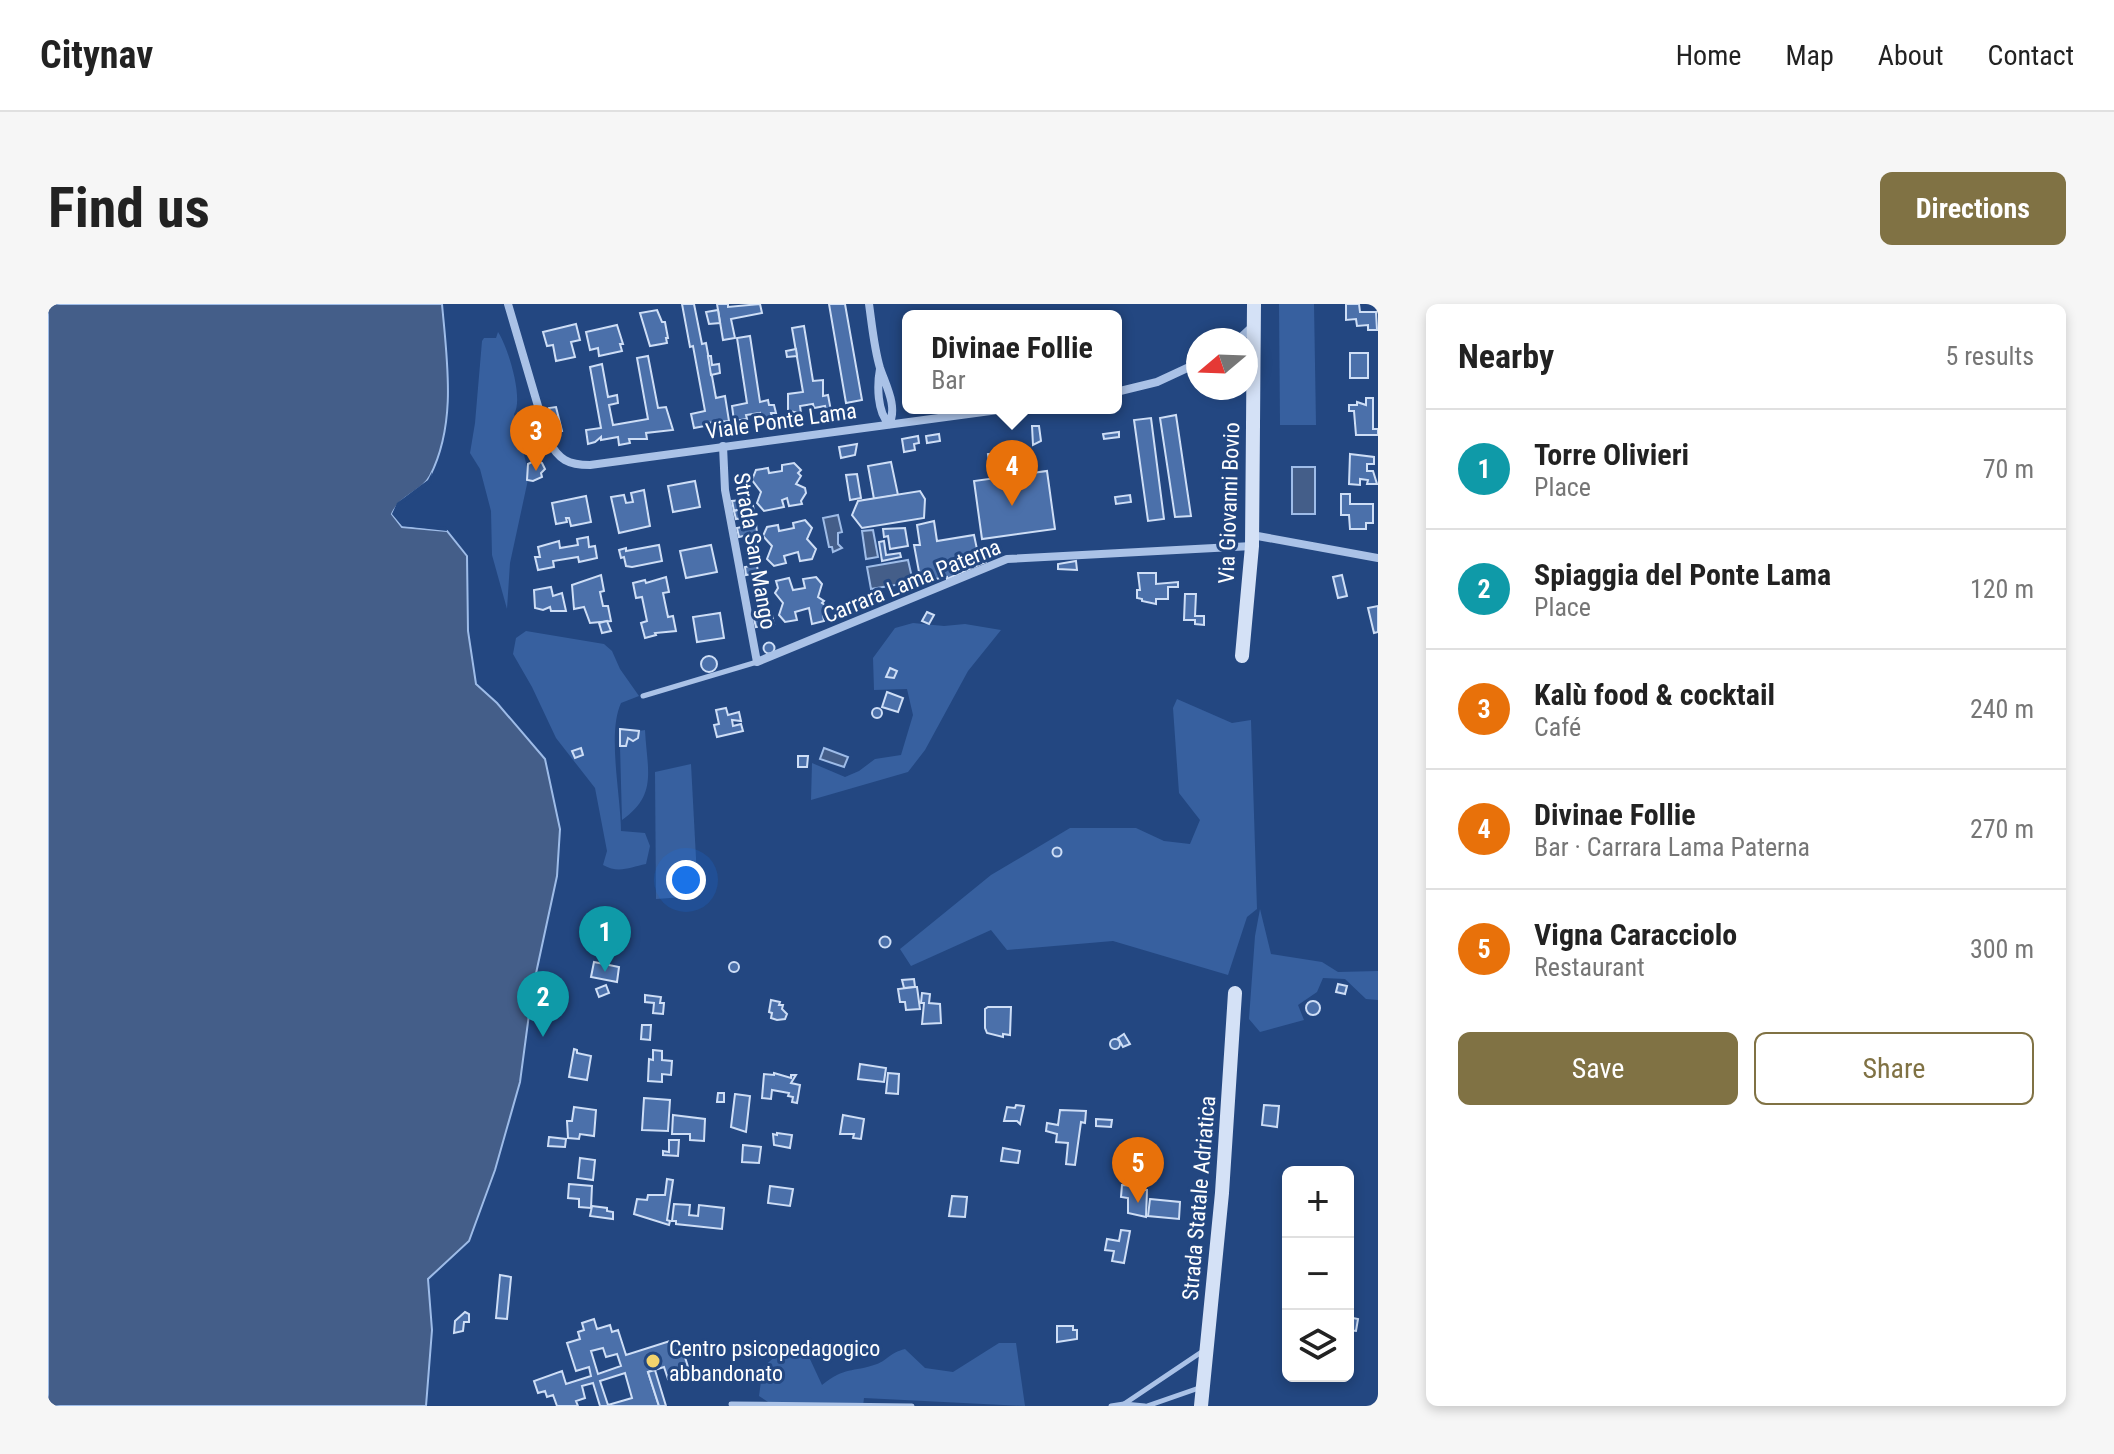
<!DOCTYPE html>
<meta charset="utf-8">
<style>
:root{--surface:#fff;--page:#f6f6f6;--text:#222;--muted:#767676;--line:#e0e0e0;--accent:#807244}
body{margin:0;font-family:"Roboto Condensed",sans-serif;background:var(--page);color:var(--text)}
.controls{position:absolute;right:24px;bottom:24px;display:grid;overflow:hidden;border-radius:12px;box-shadow:0 4px 12px #0003}
.controls button{width:72px;height:72px;display:grid;place-items:center;padding:0;border:0;border-bottom:2px solid var(--line);background:var(--surface);color:var(--text);font:40px sans-serif}
.compass{position:absolute;left:1138px;top:24px;width:72px;height:72px;border-radius:50%;background:var(--surface);box-shadow:0 4px 12px #0003;rotate:251deg}
.you{position:absolute;left:638px;top:576px;width:28px;height:28px;margin:-20px;border:6px solid #fff;border-radius:50%;background:#1a73e8;box-shadow:0 0 0 12px #1a73e833}
.badge{display:grid;place-items:center;width:52px;height:52px;border-radius:50%;background:var(--accent);color:#fff;font-size:26px;font-weight:700}
.pin{position:absolute;translate:-50% -66px;filter:drop-shadow(0 2px 4px #0008)}
.pin::after{content:'';position:absolute;top:42px;width:28px;height:24px;background:inherit;clip-path:polygon(0 0,100% 0,50% 100%)}
.popup{position:absolute;left:854px;top:6px;width:220px;height:104px;box-sizing:border-box;display:grid;place-content:center;border-radius:12px;background:var(--surface);filter:drop-shadow(0 2px 6px #0005);font-size:26px;white-space:nowrap;color:var(--muted)}
.popup b{font-size:30px;color:var(--text)}
.popup::after{content:'';position:absolute;left:50%;top:100%;margin-left:-16px;border:16px solid transparent;border-top-color:var(--surface)}
.list{margin:0;padding:0;list-style:none}
h2{display:flex;justify-content:space-between;align-items:center;height:104px;margin:0;padding:0 32px;font-size:34px}
h2 small{font-size:26px;font-weight:400;color:var(--muted)}
.list li{display:grid;grid-template-columns:52px 1fr auto;gap:24px;align-items:center;box-sizing:border-box;height:120px;padding:0 32px;border-top:2px solid var(--line)}
.list b{display:block;font-size:30px;white-space:nowrap}
.list p{margin:0;font-size:26px;white-space:nowrap;color:var(--muted)}
.list em{font-size:26px;font-style:normal;color:var(--muted)}
.actions{display:flex;gap:16px;padding:24px 32px}
.actions a{flex:1;padding:18px 0;border:2px solid var(--accent);border-radius:12px;text-align:center;font-size:28px;color:var(--accent)}
.actions .main{background:var(--accent);color:#fff}
.icon{flex:none;width:44px;height:44px;fill:none;stroke:currentColor;stroke-width:2;stroke-linecap:round;stroke-linejoin:round}
.map{position:relative;flex:none;width:1330px;height:1102px;overflow:hidden;border-radius:12px}
header{display:flex;align-items:center;gap:48px;box-sizing:border-box;height:112px;padding:0 40px;background:var(--surface);border-bottom:2px solid var(--line)}
header strong{font-size:38px}
nav{display:flex;gap:44px;margin-inline-start:auto;font-size:28px}
.intro{display:flex;align-items:center;justify-content:space-between;box-sizing:border-box;height:192px;padding:0 48px}
h1{margin:0;font-size:56px}
.button{padding:20px 36px;border-radius:12px;background:var(--accent);color:#fff;font-size:28px;font-weight:700}
main{display:flex;gap:48px;padding:0 48px}
aside{flex:1;background:var(--surface);border-radius:12px;box-shadow:0 4px 12px #0003}
.map>svg:first-child{display:block}
.green{fill:#37609f}
.water{fill:#445e89;stroke:#9ebce8;stroke-width:2}
.pier{fill:#234781}
.building{fill:#4b70aa;stroke:#cedef6;stroke-width:2;fill-rule:evenodd}
.lines{fill:none;stroke-linecap:round;stroke-linejoin:round}
.service{stroke:#aac2e7;stroke-width:5}
.minor{stroke:#aac2e7;stroke-width:8}
.secondary{stroke:#d4e1f6;stroke-width:14}
.poi-dot{fill:#f2d36d;stroke:#234781;stroke-width:3}
.labels{text-anchor:middle;dominant-baseline:central;stroke-width:6;stroke-linejoin:round;paint-order:stroke}
.street-label{font-size:22px;fill:#fff;stroke:#234781}
.poi-label{font-size:22px;fill:#fff;stroke:#234781;text-anchor:start}
</style>
<header>
<strong>Citynav</strong>
<nav><a>Home</a><a>Map</a><a>About</a><a>Contact</a></nav>
</header>
<div class="intro"><h1>Find us</h1><a class="button">Directions</a></div>
<main>
<div class="map">
<svg width="1330" height="1102" viewBox="0 0 1330 1102">
<rect width="100%" height="100%" fill="#234781"/>
<g class="green">
<path d="M 1231,0 L 1266,0 L 1268,121 L 1232,121 Z"/>
<path d="M 450,28 C 460,43 476,95 466,110 L 481,171 L 462,259 L 459,305 L 444,251 L 443,207 L 432,165 L 422,149 L 427,119 L 434,37 L 436,34 L 448,34 Z"/>
<path d="M 865,319 L 896,322 L 917,320 L 953,326 L 920,367 L 877,446 L 860,468 L 763,496 L 764,459 L 797,473 L 811,467 L 827,455 L 853,451 L 865,411 L 859,385 L 826,386 L 825,354 L 847,324 Z"/>
<path d="M 478,327 L 556,340 L 564,347 L 572,365 L 591,392 L 573,399 C 559,429 573,493 573,527 L 597,529 L 602,542 L 598,560 C 582,563 571,570 555,561 L 559,547 L 547,484 L 508,434 L 484,383 L 465,350 L 468,334 Z"/>
<path d="M 1129,395 L 1184,419 L 1203,416 L 1209,605 L 1199,613 L 1180,671 L 1065,637 L 959,646 L 943,626 L 863,662 L 852,645 L 943,571 L 1022,524 L 1088,524 L 1116,537 L 1142,540 L 1152,516 L 1131,489 L 1125,404 Z"/>
<path d="M 597,426 C 599,466 610,491 574,516 L 572,442 L 578,442 L 580,434 L 587,436 L 591,427 Z"/>
<path d="M 643,460 L 650,592 L 608,595 L 607,468 Z"/>
<path d="M 1212,605 L 1223,650 L 1274,658 L 1290,668 L 1330,667 L 1330,696 L 1318,695 L 1297,675 L 1275,674 L 1269,688 L 1250,701 L 1256,716 L 1212,728 L 1201,715 L 1207,632 Z"/>
<path d="M 951,1039 L 968,1039 L 977,1102 L 816,1094 L 815,1102 L 726,1102 L 711,1092 L 715,1063 L 729,1051 L 761,1053 L 774,1081 C 798,1062 803,1069 829,1060 C 840,1056 841,1049 857,1045 L 877,1064 L 905,1068 Z"/>
</g>
<g class="water">
<path d="M 0,0 L 394,0 C 399,57 409,119 382,172 C 374,188 353,190 344,210 L 354,223 L 399,227 L 419,252 L 420,327 L 428,380 L 449,399 L 497,455 L 512,525 L 509,572 L 484,688 L 472,778 L 447,866 L 421,937 L 380,975 L 384,1026 L 378,1102 L 0,1102 Z"/>
<rect x="1244" y="163" width="23" height="47"/>
<path d="M 790,211 L 794,228 L 790,229 L 790,240 L 794,244 L 785,248 L 784,243 L 781,243 L 775,214 Z"/>
<path d="M 825,226 L 830,253 L 818,255 L 814,227 Z"/>
<path d="M 860,256 L 865,278 L 823,285 L 819,263 Z"/>
<path d="M 776,444 L 800,453 L 796,463 L 772,455 Z"/>
</g>
<path class="pier" d="M 384,168 L 383,179 L 352,201 L 348,210 L 356,219 L 398,223 L 399,227 L 354,222 L 344,210 L 349,199 L 380,176 Z"/>
<g class="building">
<path d="M 634,0 L 646,0 L 654,40 L 658,39 L 668,94 L 677,92 L 681,117 L 657,119 L 657,122 L 646,124 L 643,110 L 657,107 L 645,42 L 642,43 Z"/>
<path d="M 669,0 L 680,0 L 680,3 L 712,0 L 714,9 L 683,15 L 687,34 L 675,36 Z"/>
<path d="M 781,0 L 797,0 L 814,96 L 798,99 Z"/>
<path d="M 1298,0 L 1311,0 L 1312,8 L 1328,8 L 1329,26 L 1320,26 L 1320,21 L 1309,22 L 1308,15 L 1298,16 Z"/>
<path d="M 609,6 L 614,18 L 617,18 L 620,34 L 618,34 L 619,39 L 602,42 L 592,9 Z"/>
<path d="M 670,6 L 672,19 L 661,20 L 658,8 Z"/>
<path d="M 528,20 L 532,36 L 523,38 L 527,53 L 508,57 L 505,41 L 499,42 L 495,28 Z"/>
<path d="M 569,21 L 575,40 L 572,40 L 574,47 L 551,52 L 550,44 L 542,46 L 538,28 Z"/>
<path d="M 756,22 L 765,77 L 775,76 L 775,92 L 780,91 L 784,112 L 779,113 L 777,102 L 766,104 L 765,100 L 752,102 L 753,109 L 740,107 L 740,90 L 755,88 L 744,24 Z"/>
<path d="M 702,32 L 712,98 L 720,96 L 721,101 L 726,101 L 728,109 L 723,109 L 724,113 L 713,115 L 712,109 L 698,111 L 699,115 L 686,117 L 684,102 L 699,99 L 689,34 Z"/>
<path d="M 748,45 L 749,52 L 739,53 L 738,47 Z"/>
<rect x="1302" y="49" width="18" height="25"/>
<path d="M 600,52 L 610,104 L 618,103 L 625,126 L 598,129 L 599,135 L 581,135 L 582,139 L 571,141 L 570,133 L 553,136 L 553,133 L 547,138 L 540,140 L 538,126 L 553,124 L 542,63 L 554,60 L 560,93 L 569,91 L 570,99 L 561,101 L 565,121 L 600,115 L 589,54 Z"/>
<path d="M 660,52 L 663,52 L 664,61 L 671,60 L 672,69 L 663,71 Z"/>
<path d="M 1318,94 L 1325,94 L 1325,125 L 1330,125 L 1330,131 L 1308,131 L 1306,107 L 1301,107 L 1301,101 L 1309,101 L 1309,98 L 1318,101 Z"/>
<path d="M 508,103 L 514,127 L 507,129 L 501,104 Z"/>
<path d="M 1128,111 L 1143,212 L 1127,213 L 1112,114 Z"/>
<path d="M 1103,114 L 1116,215 L 1100,217 L 1086,116 Z"/>
<path d="M 984,122 L 991,122 L 993,137 L 985,141 Z"/>
<path d="M 1071,128 L 1071,133 L 1056,135 L 1055,130 Z"/>
<path d="M 891,130 L 892,137 L 879,139 L 878,132 Z"/>
<path d="M 870,132 L 871,139 L 866,140 L 867,146 L 856,148 L 854,135 Z"/>
<path d="M 809,140 L 807,151 L 793,154 L 791,143 Z"/>
<path d="M 964,147 L 965,154 L 941,157 L 940,150 Z"/>
<path d="M 1302,150 L 1326,153 L 1326,160 L 1319,160 L 1319,167 L 1325,167 L 1329,180 L 1319,180 L 1320,176 L 1312,175 L 1312,181 L 1301,180 Z"/>
<path d="M 488,156 L 494,159 L 497,165 L 493,169 L 494,173 L 485,177 L 479,176 L 480,160 Z"/>
<path d="M 843,158 L 850,191 L 826,195 L 820,162 Z"/>
<path d="M 746,159 L 753,166 L 750,169 L 753,172 L 748,180 L 757,184 L 758,189 L 753,197 L 754,200 L 741,202 L 739,194 L 734,196 L 736,203 L 716,207 L 709,199 L 713,188 L 704,176 L 708,166 L 720,164 L 721,169 L 734,167 L 734,161 Z"/>
<path d="M 999,167 L 1007,225 L 934,235 L 926,177 Z"/>
<path d="M 809,170 L 813,194 L 802,196 L 798,171 Z"/>
<path d="M 647,177 L 652,203 L 625,208 L 620,182 Z"/>
<path d="M 596,186 L 602,222 L 571,229 L 563,193 L 576,191 L 578,199 L 585,198 L 583,189 Z"/>
<path d="M 872,187 L 877,195 L 876,214 L 814,224 L 804,211 L 810,197 Z"/>
<path d="M 1293,190 L 1302,190 L 1302,200 L 1325,200 L 1325,219 L 1318,219 L 1318,225 L 1302,225 L 1301,211 L 1293,211 Z"/>
<path d="M 1082,191 L 1083,198 L 1068,200 L 1067,193 Z"/>
<path d="M 538,192 L 543,218 L 523,222 L 521,214 L 518,214 L 519,218 L 508,220 L 504,199 Z"/>
<path d="M 694,196 L 695,204 L 686,207 L 684,197 Z"/>
<path d="M 705,202 L 707,212 L 688,215 L 686,207 Z"/>
<path d="M 757,216 L 764,224 L 759,235 L 768,245 L 764,255 L 752,257 L 750,248 L 736,252 L 738,259 L 726,262 L 719,255 L 724,242 L 715,232 L 719,223 L 730,221 L 731,227 L 746,224 L 745,219 Z"/>
<path d="M 886,217 L 889,237 L 926,231 L 930,250 L 937,250 L 938,258 L 899,275 L 899,273 L 876,277 L 871,268 L 866,241 L 872,241 L 869,221 Z"/>
<path d="M 708,220 L 709,229 L 691,233 L 689,224 Z"/>
<path d="M 857,224 L 860,242 L 842,245 L 840,232 L 836,233 L 835,225 Z"/>
<path d="M 540,233 L 541,243 L 547,242 L 549,254 L 531,258 L 530,253 L 505,257 L 506,263 L 490,266 L 487,253 L 492,253 L 490,243 L 511,237 L 512,244 L 530,241 L 529,235 Z"/>
<path d="M 836,237 L 838,251 L 852,249 L 853,253 L 834,257 L 831,238 Z"/>
<path d="M 611,241 L 614,257 L 584,263 L 578,262 L 576,253 L 573,254 L 571,246 L 578,244 L 578,247 Z"/>
<path d="M 663,241 L 669,268 L 638,274 L 632,247 Z"/>
<path d="M 1028,257 L 1029,266 L 1010,265 L 1010,260 Z"/>
<path d="M 709,261 L 710,269 L 698,271 L 697,263 Z"/>
<path d="M 1090,269 L 1108,269 L 1108,280 L 1130,278 L 1130,283 L 1120,283 L 1120,295 L 1108,295 L 1108,300 L 1094,297 L 1094,295 L 1089,294 L 1089,286 L 1092,286 Z"/>
<path d="M 553,271 L 556,287 L 552,288 L 555,302 L 560,302 L 563,317 L 542,319 L 536,303 L 526,305 L 524,281 Z"/>
<path d="M 1294,271 L 1299,292 L 1290,294 L 1285,273 Z"/>
<path d="M 618,273 L 621,288 L 615,289 L 620,313 L 625,312 L 628,327 L 607,329 L 608,331 L 597,334 L 593,319 L 599,317 L 594,293 L 588,294 L 585,279 L 597,276 L 598,279 Z"/>
<path d="M 768,273 L 774,280 L 770,293 L 776,297 L 774,299 L 778,302 L 775,310 L 776,317 L 764,320 L 761,304 L 747,308 L 749,316 L 737,318 L 731,311 L 735,299 L 727,289 L 730,284 L 728,277 L 741,274 L 745,286 L 757,284 L 755,275 Z"/>
<path d="M 503,283 L 505,292 L 514,289 L 518,307 L 503,307 L 502,303 L 495,306 L 487,304 L 486,286 Z"/>
<path d="M 1137,290 L 1148,290 L 1147,312 L 1156,312 L 1156,321 L 1147,320 L 1147,316 L 1136,316 Z"/>
<path d="M 1330,302 L 1330,328 L 1326,329 L 1320,304 Z"/>
<path d="M 879,308 L 886,311 L 881,320 L 874,317 Z"/>
<path d="M 672,309 L 676,334 L 649,338 L 645,313 Z"/>
<path d="M 724,311 L 726,320 L 708,323 L 706,315 Z"/>
<path d="M 559,317 L 563,327 L 554,329 L 551,319 Z"/>
<circle cx="721" cy="344" r="5.5"/>
<circle cx="661" cy="360" r="8"/>
<path d="M 842,364 L 849,367 L 846,374 L 838,373 Z"/>
<path d="M 839,388 L 855,394 L 850,408 L 834,403 Z"/>
<path d="M 678,404 L 680,411 L 691,408 L 693,417 L 684,416 L 685,422 L 693,420 L 695,427 L 669,433 L 666,421 L 671,420 L 668,406 Z"/>
<circle cx="829" cy="409" r="5"/>
<path d="M 572,425 L 591,427 L 590,434 L 585,437 L 580,434 L 578,442 L 572,442 Z"/>
<path d="M 533,444 L 535,451 L 527,454 L 524,447 Z"/>
<path d="M 750,452 L 760,452 L 759,463 L 750,463 Z"/>
<circle cx="1009" cy="548" r="4.5"/>
<circle cx="837" cy="638" r="5.5"/>
<circle cx="686" cy="663" r="5"/>
<path d="M 546,658 L 571,663 L 569,678 L 543,673 Z"/>
<path d="M 866,675 L 867,683 L 856,684 L 854,676 Z"/>
<path d="M 1290,680 L 1299,682 L 1297,690 L 1288,688 Z"/>
<path d="M 558,681 L 561,689 L 551,693 L 548,685 Z"/>
<path d="M 867,683 L 869,683 L 872,705 L 858,706 L 857,698 L 852,698 L 850,685 Z"/>
<path d="M 874,689 L 882,690 L 881,699 L 892,700 L 893,719 L 874,720 L 876,699 L 873,699 Z"/>
<path d="M 597,691 L 613,693 L 612,699 L 616,699 L 615,710 L 605,709 L 606,699 L 597,698 Z"/>
<path d="M 723,696 L 732,698 L 731,701 L 735,701 L 734,705 L 739,710 L 737,715 L 729,716 L 723,714 L 724,709 L 721,708 Z"/>
<circle cx="1265" cy="704" r="7"/>
<path d="M 940,703 L 963,703 L 962,731 L 955,730 L 955,733 L 939,729 L 937,724 L 937,705 Z"/>
<path d="M 594,721 L 603,721 L 602,736 L 593,735 Z"/>
<path d="M 1076,730 L 1082,740 L 1075,743 L 1070,734 Z"/>
<circle cx="1067" cy="740" r="5"/>
<path d="M 526,745 L 529,746 L 529,749 L 543,752 L 539,776 L 521,773 Z"/>
<path d="M 605,746 L 614,747 L 614,756 L 624,757 L 623,771 L 614,770 L 614,778 L 600,777 L 601,755 L 605,756 Z"/>
<path d="M 812,760 L 838,764 L 836,778 L 810,775 Z"/>
<path d="M 726,769 L 743,774 L 743,771 L 748,771 L 743,779 L 752,781 L 749,799 L 744,798 L 745,793 L 740,792 L 741,789 L 724,786 L 723,795 L 714,794 L 716,770 L 726,771 Z"/>
<path d="M 840,769 L 851,770 L 850,790 L 838,789 Z"/>
<path d="M 670,789 L 676,789 L 676,798 L 669,798 Z"/>
<path d="M 687,790 L 702,792 L 698,828 L 683,823 Z"/>
<path d="M 596,794 L 622,796 L 620,827 L 594,826 Z"/>
<path d="M 968,801 L 976,802 L 972,820 L 969,817 L 956,817 L 959,803 L 967,804 Z"/>
<path d="M 1216,801 L 1231,802 L 1229,823 L 1214,821 Z"/>
<path d="M 526,803 L 548,806 L 546,832 L 532,830 L 531,835 L 520,834 L 519,817 L 524,817 Z"/>
<path d="M 1012,806 L 1038,807 L 1037,819 L 1033,818 L 1027,861 L 1018,860 L 1020,839 L 1008,838 L 1009,830 L 998,827 L 999,819 L 1010,821 Z"/>
<path d="M 625,811 L 657,815 L 656,837 L 642,836 L 642,830 L 624,830 Z"/>
<path d="M 795,811 L 816,815 L 813,835 L 805,834 L 806,830 L 792,830 Z"/>
<path d="M 1048,815 L 1064,816 L 1063,823 L 1048,822 Z"/>
<path d="M 729,829 L 744,831 L 742,844 L 726,841 L 725,830 L 729,831 Z"/>
<path d="M 501,833 L 518,835 L 517,843 L 500,842 Z"/>
<path d="M 621,836 L 631,836 L 630,852 L 615,851 L 615,847 L 621,848 Z"/>
<path d="M 695,841 L 713,843 L 711,859 L 694,858 Z"/>
<path d="M 955,844 L 972,847 L 970,859 L 953,857 Z"/>
<path d="M 532,854 L 547,856 L 545,876 L 530,874 Z"/>
<path d="M 619,875 L 625,876 L 619,916 L 622,917 L 621,921 L 586,910 L 589,895 L 599,896 L 600,891 L 617,891 Z"/>
<path d="M 521,880 L 544,882 L 543,904 L 531,903 L 531,895 L 520,894 Z"/>
<path d="M 1074,881 L 1096,882 L 1096,886 L 1099,886 L 1098,913 L 1080,909 L 1080,894 L 1073,893 Z"/>
<path d="M 722,882 L 745,885 L 742,902 L 720,899 Z"/>
<path d="M 904,892 L 919,893 L 917,913 L 901,912 Z"/>
<path d="M 1102,895 L 1132,898 L 1131,915 L 1100,912 Z"/>
<path d="M 626,900 L 642,901 L 641,911 L 650,912 L 651,901 L 676,904 L 674,925 L 628,920 L 628,917 L 624,917 Z"/>
<path d="M 544,902 L 559,904 L 559,907 L 565,908 L 565,915 L 542,912 Z"/>
<path d="M 1073,926 L 1082,927 L 1076,959 L 1064,957 L 1066,947 L 1057,946 L 1059,935 L 1071,937 Z"/>
<path d="M 452,971 L 463,973 L 459,1015 L 448,1014 Z"/>
<path d="M 417,1008 L 421,1010 L 421,1018 L 416,1018 L 415,1027 L 406,1029 L 407,1017 Z"/>
<path d="M 1300,1013 L 1310,1015 L 1308,1027 L 1300,1026 Z"/>
<path d="M 546,1015 L 549,1025 L 562,1021 L 564,1028 L 570,1026 L 578,1051 L 622,1037 L 626,1047 L 634,1044 L 642,1069 L 620,1075 L 616,1063 L 600,1068 L 611,1102 L 552,1102 L 545,1079 L 534,1082 L 537,1094 L 528,1097 L 530,1102 L 509,1102 L 505,1091 L 499,1093 L 497,1087 L 490,1089 L 486,1077 L 514,1067 L 518,1080 L 543,1072 L 541,1063 L 528,1067 L 519,1039 L 532,1035 L 530,1028 L 536,1026 L 534,1019 ZM 555,1044 L 558,1053 L 569,1050 L 573,1062 L 550,1070 L 543,1047 ZM 577,1069 L 584,1094 L 560,1101 L 552,1077 Z"/>
<path d="M 1009,1022 L 1025,1022 L 1025,1026 L 1029,1026 L 1029,1035 L 1009,1038 Z"/>
<path d="M 607,1066 L 618,1102 L 611,1102 L 600,1068 Z"/>
</g>
<g class="lines">
<g class="service">
<path d="M 595,392 L 709,358"/>
<path d="M 683,1100 L 864,1102"/>
<path d="M 1076,1100 L 1155,1047"/>
<path d="M 1063,1102 L 1076,1100 L 1097,1102"/>
<path d="M 1099,1102 L 1151,1084"/>
</g>
<g class="minor">
<path d="M 460,0 L 500,136 C 511,156 520,161 542,161 L 965,104"/>
<path d="M 821,0 C 824,21 826,44 832,64 C 838,82 850,103 841,120 C 829,108 829,81 832,65"/>
<path d="M 1190,36 L 1204,23"/>
<path d="M 1068,88 L 1109,78 L 1150,59"/>
<path d="M 675,142 L 677,186 L 709,358 L 959,255 L 1204,242"/>
<path d="M 1204,231 L 1330,254"/>
</g>
<g class="secondary">
<path d="M 1194,352 L 1204,242 L 1206,0"/>
<path d="M 1153,1102 L 1174,889 L 1187,689"/>
</g>
</g>
<circle class="poi-dot" cx="605" cy="1057" r="8"/>
<g class="labels">
<g class="street-label">
<text transform="translate(733 117) rotate(-8)">Viale Ponte Lama</text>
<text transform="translate(1181 199) rotate(-88)">Via Giovanni Bovio</text>
<text transform="translate(707 247) rotate(80)">Strada San Mango</text>
<text transform="translate(864 277) rotate(-22)">Carrara Lama Paterna</text>
<text transform="translate(1151 894) rotate(-85)">Strada Statale Adriatica</text>
</g>
<g class="poi-label">
<text x="621" y="1044">Centro psicopedagogico<tspan x="621" dy="25">abbandonato</tspan></text>
</g>
</g>
</svg>
<div class="controls">
<button>+</button>
<button>−</button>
<button><svg class="icon" aria-label="layers" viewBox="0 0 24 24"><path d="M12 4l9 5-9 5-9-5zM3 14l9 5 9-5"/></svg></button>
</div>
<svg class="compass" viewBox="-18 -18 36 36"><path d="M0-13l5 13h-10z" fill="#e53935"/><path d="M0 13l5-13h-10z" fill="#767676"/></svg>
<div class="you"></div>
<div class="pin badge" style="left:557px;top:668px;background:#0f9aa8">1</div>
<div class="pin badge" style="left:495px;top:733px;background:#0f9aa8">2</div>
<div class="pin badge" style="left:488px;top:167px;background:#e8710a">3</div>
<div class="pin badge" style="left:964px;top:202px;background:#e8710a">4</div>
<div class="popup"><b>Divinae Follie</b>Bar</div>
<div class="pin badge" style="left:1090px;top:899px;background:#e8710a">5</div>
</div>
<aside>
<h2>Nearby<small>5 results</small></h2>
<ul class="list">
<li><span class="badge" style="background:#0f9aa8">1</span><div><b>Torre Olivieri</b><p>Place</p></div><em>70 m</em></li>
<li><span class="badge" style="background:#0f9aa8">2</span><div><b>Spiaggia del Ponte Lama</b><p>Place</p></div><em>120 m</em></li>
<li><span class="badge" style="background:#e8710a">3</span><div><b>Kalù food &amp; cocktail</b><p>Café</p></div><em>240 m</em></li>
<li><span class="badge" style="background:#e8710a">4</span><div><b>Divinae Follie</b><p>Bar · Carrara Lama Paterna</p></div><em>270 m</em></li>
<li><span class="badge" style="background:#e8710a">5</span><div><b>Vigna Caracciolo</b><p>Restaurant</p></div><em>300 m</em></li>
</ul>
<div class="actions"><a class="main">Save</a><a>Share</a></div>
</aside>
</main>
